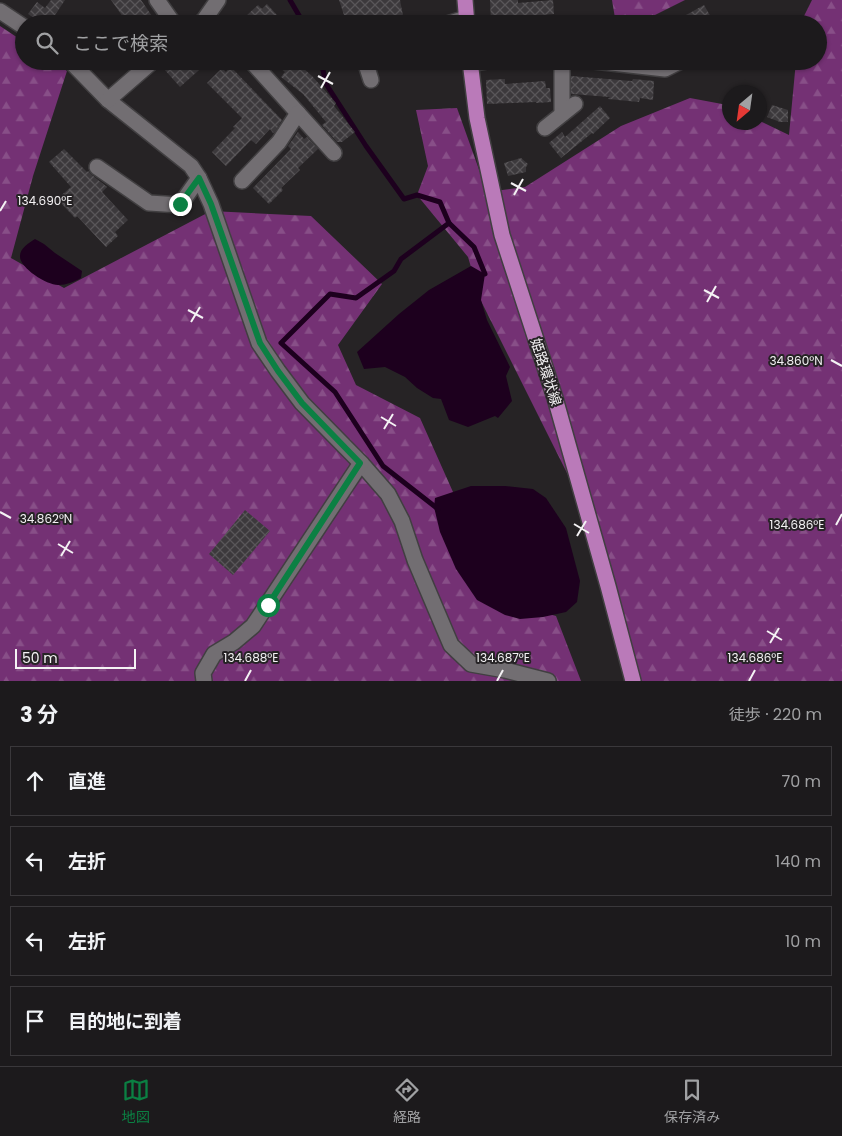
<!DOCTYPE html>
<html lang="ja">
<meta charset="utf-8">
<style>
:root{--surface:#1c1a1c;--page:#292729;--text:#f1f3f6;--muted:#a0a1a3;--line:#3a383b;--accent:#0b8043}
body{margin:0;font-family:Poppins,"Noto Sans JP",sans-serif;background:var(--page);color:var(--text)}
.compass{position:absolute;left:722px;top:85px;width:45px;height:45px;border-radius:50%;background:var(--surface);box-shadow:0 1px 4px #0004;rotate:209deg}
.scale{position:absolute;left:15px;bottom:12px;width:121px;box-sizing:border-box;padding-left:5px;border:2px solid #f4f2f4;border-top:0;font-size:14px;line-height:18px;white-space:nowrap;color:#f4f2f4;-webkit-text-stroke:4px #262325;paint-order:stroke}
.stop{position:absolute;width:15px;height:15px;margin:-11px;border:4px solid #0b8043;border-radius:50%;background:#fff}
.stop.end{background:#0b8043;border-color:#fff;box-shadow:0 1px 5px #0008}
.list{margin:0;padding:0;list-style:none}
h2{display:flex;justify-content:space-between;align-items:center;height:65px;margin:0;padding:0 20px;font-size:21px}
h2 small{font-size:16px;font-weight:400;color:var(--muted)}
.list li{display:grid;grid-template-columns:32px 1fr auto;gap:15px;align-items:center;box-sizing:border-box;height:70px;margin:0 10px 10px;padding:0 10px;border:1px solid var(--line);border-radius:0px}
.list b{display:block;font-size:19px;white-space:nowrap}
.list em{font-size:16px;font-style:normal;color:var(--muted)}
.icon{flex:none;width:28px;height:28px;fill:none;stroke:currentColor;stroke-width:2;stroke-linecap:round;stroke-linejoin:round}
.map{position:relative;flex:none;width:842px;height:681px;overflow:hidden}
.search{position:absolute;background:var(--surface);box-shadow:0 1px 4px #0004;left:15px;right:15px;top:15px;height:55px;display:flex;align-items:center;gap:12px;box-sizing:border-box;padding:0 18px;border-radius:28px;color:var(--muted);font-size:19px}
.sheet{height:385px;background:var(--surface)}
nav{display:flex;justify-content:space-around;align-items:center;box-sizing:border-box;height:70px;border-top:1px solid var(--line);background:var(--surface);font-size:14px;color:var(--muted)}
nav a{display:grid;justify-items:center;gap:2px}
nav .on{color:var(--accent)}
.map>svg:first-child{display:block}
.forest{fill:url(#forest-firs)}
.water{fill:#1d001e}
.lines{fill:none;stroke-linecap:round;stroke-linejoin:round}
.stream{stroke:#1d001e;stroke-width:5}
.building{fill:url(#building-cross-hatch)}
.minor-casing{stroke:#413f41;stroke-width:18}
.major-casing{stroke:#413f41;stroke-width:18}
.minor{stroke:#726e72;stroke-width:15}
.major{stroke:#ba7ab9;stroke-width:15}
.route{stroke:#0b8043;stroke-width:6}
.ticks{fill:none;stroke:#f4f2f4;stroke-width:2}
.labels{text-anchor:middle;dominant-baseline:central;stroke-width:4;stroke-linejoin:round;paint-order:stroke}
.street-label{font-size:14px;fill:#f4f2f4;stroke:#262325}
.ticks-label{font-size:12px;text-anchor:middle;fill:#f4f2f4;stroke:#262325;stroke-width:4;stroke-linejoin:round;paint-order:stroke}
</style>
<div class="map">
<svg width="842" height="681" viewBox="0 0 842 681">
<defs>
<pattern id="forest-firs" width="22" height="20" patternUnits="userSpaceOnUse" patternTransform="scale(1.25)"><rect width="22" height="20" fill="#743174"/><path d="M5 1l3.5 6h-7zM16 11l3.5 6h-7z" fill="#884f88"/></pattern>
<pattern id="building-cross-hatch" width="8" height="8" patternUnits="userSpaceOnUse" patternTransform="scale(1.25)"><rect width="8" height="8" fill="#3c393c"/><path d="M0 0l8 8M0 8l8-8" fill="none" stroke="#595659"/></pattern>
</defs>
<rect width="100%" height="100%" fill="#262325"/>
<g class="forest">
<path d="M 612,0 L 685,0 L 637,24 L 616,24 Z"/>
<path d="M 812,0 L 842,0 L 842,681 L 636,681 L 590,519 L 481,301 L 468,257 L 417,195 L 428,166 L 416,110 L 457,108 L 487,192 L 525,187 L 621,126 L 690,98 L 722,104 L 729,107 L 730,122 L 760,122 L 760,121 L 789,135 L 796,61 L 818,61 L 818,24 L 800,24 Z"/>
<path d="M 0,26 L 24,42 L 24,61 L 53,61 L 67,71 L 33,176 L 11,258 L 64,288 L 211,211 L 311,216 L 382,284 L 338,345 L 356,385 L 420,418 L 453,492 L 459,555 L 489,598 L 556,616 L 581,681 L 0,681 Z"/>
</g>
<g class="water">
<path d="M 35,239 L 44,244 L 55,253 L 82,271 L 81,278 C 74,282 66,285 59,285 C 48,286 19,268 20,256 C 20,248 29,243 35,239 Z"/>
<path d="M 471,266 L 485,274 L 481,300 L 487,320 L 510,367 L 506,376 L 512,401 L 498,418 L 495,416 L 468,427 L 449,420 L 441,399 L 433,398 L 417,388 L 405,377 L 385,367 L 364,369 L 357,352 L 399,314 L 429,290 Z"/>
<path d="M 471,486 L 505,486 L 533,489 L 546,498 L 566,528 L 580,581 L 577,602 L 566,612 L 543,617 L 520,619 L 505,615 L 477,600 L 456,569 L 440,532 L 434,507 L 435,498 Z"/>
</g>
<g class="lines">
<g class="stream">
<path d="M 290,0 L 304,24"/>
<path d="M 321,61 L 326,84 L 366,146 L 404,199 L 417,195 L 440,202 L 449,223 L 474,247 L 485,274"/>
<path d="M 438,509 L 383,466 L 335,392 L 281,343 L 330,294 L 356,298 L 394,271 L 401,259 L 449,223"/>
</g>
</g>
<g class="building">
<path d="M 51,0 L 65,0 L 49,24 L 43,24 L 28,14 L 37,2 L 45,8 Z"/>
<path d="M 111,0 L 141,0 L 154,19 L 146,24 L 128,24 Z"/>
<path d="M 339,0 L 400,0 L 404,21 L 387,24 L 347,24 Z"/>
<path d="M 490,0 L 518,0 L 518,3 L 553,0 L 554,14 L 518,17 L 521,24 L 491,24 Z"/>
<path d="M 267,4 L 285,24 L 253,24 L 246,16 L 258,5 L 262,9 Z"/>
<path d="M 704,5 L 715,24 L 670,24 Z"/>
<path d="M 173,61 L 209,61 L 180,87 L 164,69 Z"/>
<path d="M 271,61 L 295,61 L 312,76 L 336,103 L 334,106 L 355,132 L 342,142 L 337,142 L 322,125 L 326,122 L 303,94 L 281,77 L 285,72 Z"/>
<path d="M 230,66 L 282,120 L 275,132 L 273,133 L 270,129 L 256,144 L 251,140 L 226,166 L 212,152 L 235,128 L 233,127 L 242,118 L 207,83 L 222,68 L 226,72 Z"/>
<path d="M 571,76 L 632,81 L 633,79 L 654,81 L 653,100 L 640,98 L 639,102 L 608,99 L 610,97 L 571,94 Z"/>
<path d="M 505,79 L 505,84 L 545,81 L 546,88 L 550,88 L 551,102 L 536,103 L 536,102 L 487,104 L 486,80 Z"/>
<path d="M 772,105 L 788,110 L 788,122 L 780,122 L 767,117 Z"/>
<path d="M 600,106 L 610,118 L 593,134 L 592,133 L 561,158 L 549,143 L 562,132 L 565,137 Z"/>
<path d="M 298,132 L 304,139 L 307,137 L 318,149 L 298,168 L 300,170 L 281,188 L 283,190 L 269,204 L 253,188 L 291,149 L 288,146 Z"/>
<path d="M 64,149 L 87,172 L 88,171 L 92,175 L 107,187 L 102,192 L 128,220 L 115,232 L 118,236 L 106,247 L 77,216 L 75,218 L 57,199 L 71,187 L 49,162 Z"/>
<path d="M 521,158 L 528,164 L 526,167 L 526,172 L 508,176 L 504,163 Z"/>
<path d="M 245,510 L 270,531 L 233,575 L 209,554 Z"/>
</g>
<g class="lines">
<g class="minor-casing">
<g id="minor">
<path d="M 157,0 L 174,24"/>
<path d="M 0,11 L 24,27"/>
<path d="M 199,24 L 204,20 L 218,0"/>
<path d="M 447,24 L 466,18"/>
<path d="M 756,24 L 759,24"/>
<path d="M 70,61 L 108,100 L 191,166 L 199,178 L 211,204 L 259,343 L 278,371 L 302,403 L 361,463 L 388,494 L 402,521 L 415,560 L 451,645 L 471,664 L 505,670 L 548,681"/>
<path d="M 251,61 L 334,153"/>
<path d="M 365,61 L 371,80"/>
<path d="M 594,61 L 665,69 L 681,61"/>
<path d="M 471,64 L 487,61"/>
<path d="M 108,100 L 153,61"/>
<path d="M 562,114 L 562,61"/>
<path d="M 545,128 L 575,104"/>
<path d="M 97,167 L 149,203 L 180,205 L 199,178"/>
<path d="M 242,181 L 279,142 L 298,113"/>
<path d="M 204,681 L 203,673 L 214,654 L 234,642 L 253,626 L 361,463"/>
</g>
</g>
<g class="major-casing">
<g id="major">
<path d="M 465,0 L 467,24"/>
<path d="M 470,61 L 477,118 L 502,235 L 555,398 L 608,586 L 633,681"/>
</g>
</g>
<use href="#minor" class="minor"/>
<use href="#major" class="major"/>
</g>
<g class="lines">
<path class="route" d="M 180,204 L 199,178 L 211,204 L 260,343 L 278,371 L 302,403 L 360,463 L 268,605"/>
</g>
<path class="ticks" d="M 318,76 L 333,84M 321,88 L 330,72M 511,183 L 526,191M 514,195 L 523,179M 0,211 L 6,201M 704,290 L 719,298M 707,302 L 716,286M 188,310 L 203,318M 191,322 L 200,307M 831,360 L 842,366M 381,417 L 396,426M 384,429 L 393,414M 0,512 L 11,518M 574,524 L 589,533M 836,525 L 842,514M 577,536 L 586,521M 58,544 L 73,553M 61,556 L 70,541M 767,631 L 782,640M 770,643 L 779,628M 245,681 L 251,670M 497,681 L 503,670M 749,681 L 755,670"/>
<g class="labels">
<g class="street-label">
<text transform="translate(546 372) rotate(72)">姫路環状線</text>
</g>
</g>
<g class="ticks-label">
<text x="45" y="205">134.690°E</text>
<text x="796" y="365">34.860°N</text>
<text x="46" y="523">34.862°N</text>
<text x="797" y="529">134.686°E</text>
<text x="251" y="662">134.688°E</text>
<text x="503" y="662">134.687°E</text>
<text x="755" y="662">134.686°E</text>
</g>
</svg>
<svg class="compass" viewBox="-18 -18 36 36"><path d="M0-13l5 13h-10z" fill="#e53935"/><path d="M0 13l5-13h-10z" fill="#a0a1a3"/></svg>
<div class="scale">50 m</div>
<div class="stop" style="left:268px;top:605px"></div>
<div class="stop end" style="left:180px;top:204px"></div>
<div class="search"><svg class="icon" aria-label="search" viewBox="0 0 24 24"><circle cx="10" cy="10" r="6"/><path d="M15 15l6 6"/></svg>ここで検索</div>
</div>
<section class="sheet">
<h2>3 分<small>徒歩 · 220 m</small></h2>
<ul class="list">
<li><svg class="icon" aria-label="ahead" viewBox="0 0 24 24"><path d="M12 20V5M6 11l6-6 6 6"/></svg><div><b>直進</b></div><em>70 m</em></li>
<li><svg class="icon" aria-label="left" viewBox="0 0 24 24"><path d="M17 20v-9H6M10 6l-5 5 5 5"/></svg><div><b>左折</b></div><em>140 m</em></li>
<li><svg class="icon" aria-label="left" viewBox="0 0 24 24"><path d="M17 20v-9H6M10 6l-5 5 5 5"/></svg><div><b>左折</b></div><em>10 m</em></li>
<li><svg class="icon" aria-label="arrive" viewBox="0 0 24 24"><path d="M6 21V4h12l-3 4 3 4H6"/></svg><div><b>目的地に到着</b></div></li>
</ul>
</section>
<nav>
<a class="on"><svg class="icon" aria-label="map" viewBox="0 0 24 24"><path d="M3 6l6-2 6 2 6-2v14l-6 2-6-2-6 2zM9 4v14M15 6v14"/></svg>地図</a>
<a><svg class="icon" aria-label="directions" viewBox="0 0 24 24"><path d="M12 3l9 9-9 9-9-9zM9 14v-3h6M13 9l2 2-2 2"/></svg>経路</a>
<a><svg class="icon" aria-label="saved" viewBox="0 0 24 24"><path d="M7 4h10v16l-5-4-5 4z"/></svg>保存済み</a>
</nav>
